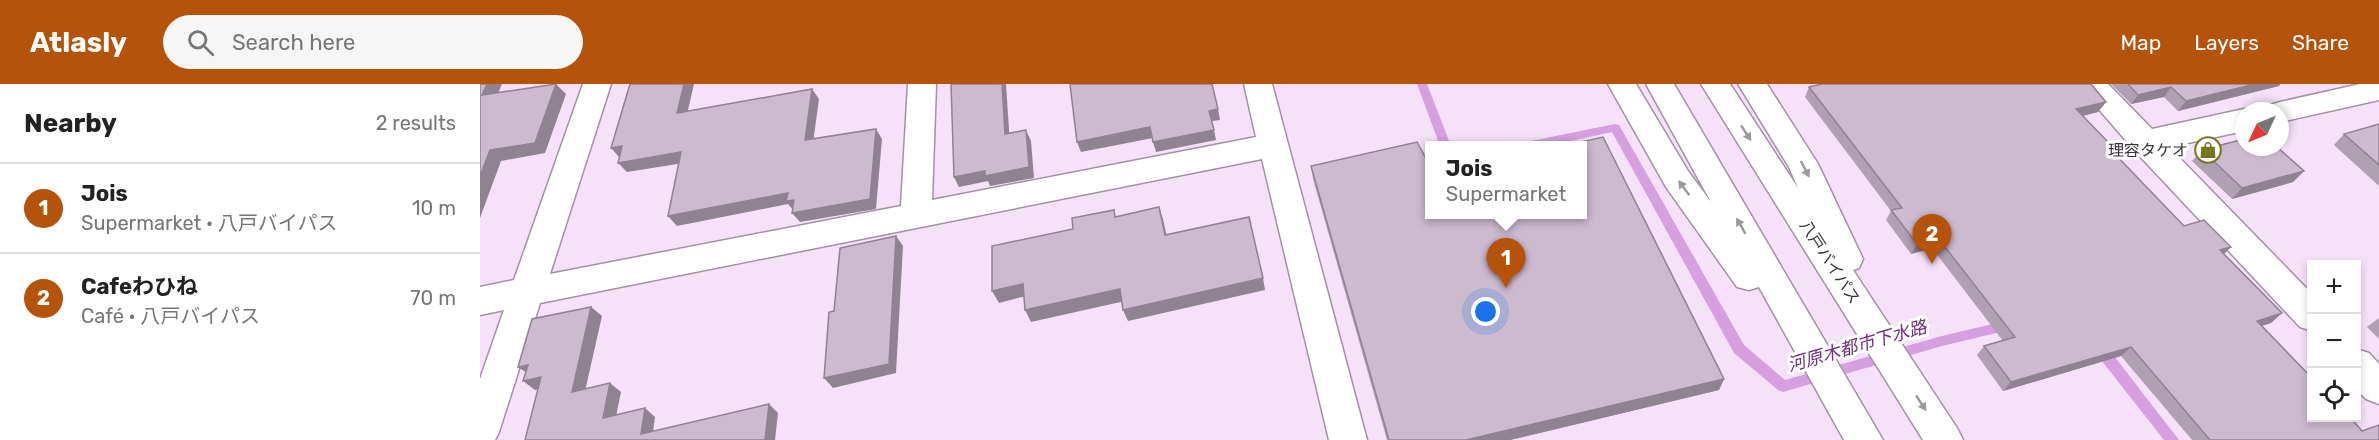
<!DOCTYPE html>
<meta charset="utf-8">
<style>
:root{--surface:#fff;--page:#f6f6f6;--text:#222;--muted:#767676;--line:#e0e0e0;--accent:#b45309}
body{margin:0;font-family:Rubik,"Noto Sans JP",sans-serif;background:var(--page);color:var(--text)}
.controls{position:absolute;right:18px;bottom:18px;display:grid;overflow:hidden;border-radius:0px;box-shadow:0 3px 9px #0003}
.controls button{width:54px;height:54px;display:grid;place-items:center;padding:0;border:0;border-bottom:2px solid var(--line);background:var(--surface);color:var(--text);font:30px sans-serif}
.compass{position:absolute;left:1755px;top:18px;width:54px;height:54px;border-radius:50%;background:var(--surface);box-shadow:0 3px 9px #0003;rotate:226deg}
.you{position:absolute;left:1006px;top:228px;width:21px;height:21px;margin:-15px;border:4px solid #fff;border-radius:50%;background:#1a73e8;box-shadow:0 0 0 9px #1a73e833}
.badge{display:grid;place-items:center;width:39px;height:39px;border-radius:50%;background:var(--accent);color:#fff;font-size:20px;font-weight:700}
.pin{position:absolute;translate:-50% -50px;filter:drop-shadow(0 2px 3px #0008)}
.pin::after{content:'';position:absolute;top:32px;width:21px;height:18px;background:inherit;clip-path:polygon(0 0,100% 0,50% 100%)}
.popup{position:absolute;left:945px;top:57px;width:162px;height:78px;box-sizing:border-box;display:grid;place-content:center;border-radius:0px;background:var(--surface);filter:drop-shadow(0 2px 4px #0005);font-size:20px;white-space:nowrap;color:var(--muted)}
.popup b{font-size:22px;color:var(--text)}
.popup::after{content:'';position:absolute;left:50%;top:100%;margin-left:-12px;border:12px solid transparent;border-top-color:var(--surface)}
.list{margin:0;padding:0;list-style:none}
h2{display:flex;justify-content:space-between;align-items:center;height:78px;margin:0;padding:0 24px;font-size:26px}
h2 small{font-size:20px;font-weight:400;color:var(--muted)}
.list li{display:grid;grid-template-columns:39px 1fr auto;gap:18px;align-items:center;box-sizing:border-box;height:90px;padding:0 24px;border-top:2px solid var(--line)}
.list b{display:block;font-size:22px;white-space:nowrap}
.list p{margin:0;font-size:20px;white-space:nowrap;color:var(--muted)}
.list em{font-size:20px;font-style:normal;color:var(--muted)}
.icon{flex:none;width:33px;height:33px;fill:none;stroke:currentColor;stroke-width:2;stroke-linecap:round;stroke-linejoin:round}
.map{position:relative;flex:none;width:1899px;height:356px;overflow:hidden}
header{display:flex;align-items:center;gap:36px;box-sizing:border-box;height:84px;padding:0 30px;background:var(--accent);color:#fff}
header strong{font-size:28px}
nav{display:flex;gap:33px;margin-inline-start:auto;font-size:21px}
.search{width:420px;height:54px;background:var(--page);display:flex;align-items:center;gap:15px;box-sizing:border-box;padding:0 21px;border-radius:33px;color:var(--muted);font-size:22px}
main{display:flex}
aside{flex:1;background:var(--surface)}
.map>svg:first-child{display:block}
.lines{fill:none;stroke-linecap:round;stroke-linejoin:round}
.stream{fill:#d69fe0;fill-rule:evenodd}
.street-casing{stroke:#a391a6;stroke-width:3}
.highway-casing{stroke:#a391a6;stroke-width:3}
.street{fill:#fff;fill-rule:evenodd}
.highway{fill:#fff;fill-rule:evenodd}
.wall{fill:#afa0b2}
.shaded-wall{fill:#8f8291}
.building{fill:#ccbacf;stroke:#8f8291;stroke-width:1.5}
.oneway{fill:#9c999d}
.labels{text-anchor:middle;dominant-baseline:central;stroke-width:6;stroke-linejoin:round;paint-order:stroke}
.poi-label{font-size:16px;fill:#3a333b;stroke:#fff;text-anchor:end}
.street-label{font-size:16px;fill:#3a333b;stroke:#fff}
.water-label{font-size:18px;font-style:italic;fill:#72317e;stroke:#fff}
</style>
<header>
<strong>Atlasly</strong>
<div class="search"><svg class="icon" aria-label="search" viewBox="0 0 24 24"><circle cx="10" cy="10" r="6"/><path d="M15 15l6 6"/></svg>Search here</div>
<nav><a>Map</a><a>Layers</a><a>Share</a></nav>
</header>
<main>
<aside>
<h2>Nearby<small>2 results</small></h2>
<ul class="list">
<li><span class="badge">1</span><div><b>Jois</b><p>Supermarket · 八戸バイパス</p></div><em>10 m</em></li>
<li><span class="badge">2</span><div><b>Cafeわひね</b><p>Café · 八戸バイパス</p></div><em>70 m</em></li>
</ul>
</aside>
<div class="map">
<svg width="1899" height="356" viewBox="0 0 1899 356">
<rect width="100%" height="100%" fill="#f5e2f8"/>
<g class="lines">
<g class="stream">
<path d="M 937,0 L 947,0 L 971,62 L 960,62 Z"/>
<path d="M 1135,40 L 1139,41 L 1264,261 L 1305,296 L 1462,252 L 1529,236 L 1533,237 L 1535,241 L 1533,245 L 1462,262 L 1303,308 L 1298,306 L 1254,269 L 1132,48 L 1068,62 L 1041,62 L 1046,58 Z"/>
<path d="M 1619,258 L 1624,259 L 1699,356 L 1684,356 L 1614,267 L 1613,263 L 1614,259 Z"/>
</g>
<g class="street-casing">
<g id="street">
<path d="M 103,0 L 131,0 L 70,190 L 421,122 L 428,0 L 456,0 L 452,116 L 776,53 L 764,0 L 792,0 L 887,356 L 849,356 L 782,75 L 60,219 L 19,348 L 15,356 L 0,356 L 0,295 L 24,226 L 0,231 L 0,203 L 34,196 Z"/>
<path d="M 1597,0 L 1628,0 L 1672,45 L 1764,25 L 1769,27 L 1764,27 L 1764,47 L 1689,63 L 1832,210 L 1832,247 L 1820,243 L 1654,66 Z"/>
<path d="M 1880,0 L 1899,0 L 1899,16 L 1800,38 L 1800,27 L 1786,27 L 1790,21 L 1800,18 Z"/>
<path d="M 1876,265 L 1889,269 L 1899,280 L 1899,320 L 1886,315 L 1876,305 Z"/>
</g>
</g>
<g class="highway-casing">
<g id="highway">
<path d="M 1128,0 L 1156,0 L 1208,87 L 1231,118 L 1166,0 L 1194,0 L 1403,356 L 1364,356 L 1279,203 L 1269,206 L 1257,203 L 1186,103 Z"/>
<path d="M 1221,0 L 1250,0 L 1318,104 L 1309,83 L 1258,0 L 1287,0 L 1338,80 L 1383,175 L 1379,184 L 1373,186 L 1477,344 L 1483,356 L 1443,356 Z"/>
</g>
</g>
<use href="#street" class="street"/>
<use href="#highway" class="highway"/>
</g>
<g class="wall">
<path d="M 1631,0 L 1800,0 L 1799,2 L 1698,27 L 1684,13 L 1651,20 Z"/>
<path d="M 1329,3 L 1626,18 L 1618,28 L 1603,32 L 1634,64 L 1632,67 L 1704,142 L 1744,170 L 1802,229 L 1791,239 L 1782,242 L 1882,347 L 1899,356 L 1712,356 L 1641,272 L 1523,307 L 1497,271 L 1504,262 L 1523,257 L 1452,164 L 1431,170 L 1406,136 L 1411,127 L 1325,13 Z"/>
<path d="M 1899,40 L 1899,102 L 1854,61 L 1864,50 Z"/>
<path d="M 1722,66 L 1824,87 L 1813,98 L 1752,115 L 1712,77 Z"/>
<path d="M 831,82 L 950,130 L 1244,295 L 1239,306 L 1030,356 L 907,356 L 833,95 Z"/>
<path d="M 1899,234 L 1899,255 L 1887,243 Z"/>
</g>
<g class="shaded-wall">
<path d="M 7,0 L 22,0 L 13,22 L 2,11 Z"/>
<path d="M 76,0 L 86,10 L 65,69 L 21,77 L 0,134 L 0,92 L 10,66 Z"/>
<path d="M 204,0 L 214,0 L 205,39 L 197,29 Z"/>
<path d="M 522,0 L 526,0 L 530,61 L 525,50 Z"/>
<path d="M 1775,0 L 1800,0 L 1799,2 L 1698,27 L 1706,17 Z"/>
<path d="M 1691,3 L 1684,13 L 1651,20 L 1658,11 Z"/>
<path d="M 332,5 L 339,15 L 332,66 L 325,56 Z"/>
<path d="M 1626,18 L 1618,28 L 1589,35 L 1596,25 Z"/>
<path d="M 738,25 L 740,36 L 732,37 L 729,27 Z"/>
<path d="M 670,43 L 673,54 L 601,68 L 597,58 Z"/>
<path d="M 396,45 L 402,55 L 396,125 L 320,138 L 312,129 Z"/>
<path d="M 546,46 L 551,57 L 554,94 L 510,102 L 508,97 L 479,103 L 474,93 L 505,87 Z"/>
<path d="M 734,46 L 736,56 L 676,68 L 673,58 Z"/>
<path d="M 142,62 L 140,74 L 131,64 Z"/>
<path d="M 201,68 L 210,78 L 147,88 L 138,79 Z"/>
<path d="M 1824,87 L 1813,98 L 1752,115 L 1762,104 Z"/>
<path d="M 308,109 L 321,126 L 314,127 L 308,120 L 197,142 L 188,132 Z"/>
<path d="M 679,123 L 683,135 L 689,163 L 685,151 Z"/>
<path d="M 416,152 L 423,162 L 416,289 L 353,304 L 344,294 Z"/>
<path d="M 1458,154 L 1452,164 L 1431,170 L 1437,160 Z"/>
<path d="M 1751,163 L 1741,173 L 1740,166 Z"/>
<path d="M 783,194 L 785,206 L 648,237 L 643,226 Z"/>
<path d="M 543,200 L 550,211 L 519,219 L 512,207 Z"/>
<path d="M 640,205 L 645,217 L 551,238 L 545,226 Z"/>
<path d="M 111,223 L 122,232 L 103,316 L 92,308 Z"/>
<path d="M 1802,229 L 1791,239 L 1767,246 L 1777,237 Z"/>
<path d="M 1651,263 L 1641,272 L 1523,307 L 1531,298 Z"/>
<path d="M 48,281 L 50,291 L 38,283 Z"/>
<path d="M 61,293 L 73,302 L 55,306 L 43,297 Z"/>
<path d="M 1244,295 L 1239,306 L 1030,356 L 986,356 Z"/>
<path d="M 130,299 L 141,308 L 134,342 L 123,334 Z"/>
<path d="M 289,320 L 298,329 L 295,356 L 285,356 Z"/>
<path d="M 165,324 L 175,333 L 172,356 L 161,350 Z"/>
</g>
<g class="building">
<path d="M 0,0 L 7,0 L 2,11 L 76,0 L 55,59 L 10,66 L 0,92 Z"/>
<path d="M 150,0 L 204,0 L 197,29 L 332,5 L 325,56 L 396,45 L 390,115 L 312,129 L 314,116 L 306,117 L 308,109 L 188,132 L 201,68 L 138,79 L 142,62 L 131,64 Z"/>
<path d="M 471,0 L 522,0 L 525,50 L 546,46 L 549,83 L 505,92 L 505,87 L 474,93 Z"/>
<path d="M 590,0 L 732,0 L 738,25 L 729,27 L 734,46 L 673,58 L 670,43 L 597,58 Z"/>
<path d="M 1342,0 L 1611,0 L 1626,18 L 1596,25 L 1634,64 L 1630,65 L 1704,142 L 1724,136 L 1751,163 L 1740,166 L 1802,229 L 1777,237 L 1832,294 L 1832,333 L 1870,333 L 1882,347 L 1899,341 L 1899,356 L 1730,356 L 1651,263 L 1531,298 L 1504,262 L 1535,253 L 1458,154 L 1437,160 L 1411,126 L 1422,124 L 1329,3 Z"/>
<path d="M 1648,0 L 1775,0 L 1706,17 L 1691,3 L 1658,11 Z"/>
<path d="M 1899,40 L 1899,81 L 1864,50 Z"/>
<path d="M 1123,53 L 1244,295 L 986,356 L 909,356 L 831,82 L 937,58 L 950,82 L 950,130 L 1102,130 L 1102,62 L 1083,62 Z"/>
<path d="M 1764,55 L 1764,63 L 1797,63 L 1824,87 L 1762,104 L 1722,66 Z"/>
<path d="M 679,123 L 685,151 L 769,133 L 783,194 L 643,226 L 640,205 L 545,226 L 543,200 L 512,207 L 512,162 L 593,145 L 592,134 L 634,126 L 635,133 Z"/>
<path d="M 416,152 L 409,280 L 344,294 L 349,228 L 354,227 L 360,164 Z"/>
<path d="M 111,223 L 92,308 L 130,299 L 123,334 L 165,324 L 161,350 L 289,320 L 285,356 L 45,356 L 61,293 L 43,297 L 48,281 L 38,283 L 52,235 Z"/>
</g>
<defs><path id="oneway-solid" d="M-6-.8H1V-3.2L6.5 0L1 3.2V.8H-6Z" transform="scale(1.5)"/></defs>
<g class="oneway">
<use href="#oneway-solid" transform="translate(1266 49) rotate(57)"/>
<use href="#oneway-solid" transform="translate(1325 85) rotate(63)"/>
<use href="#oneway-solid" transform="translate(1204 104) rotate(-126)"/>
<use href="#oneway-solid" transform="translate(1261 142) rotate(-120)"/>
<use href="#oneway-solid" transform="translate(1441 319) rotate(57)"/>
</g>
<defs>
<g id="shop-ring" transform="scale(1.35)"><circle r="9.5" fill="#fff" stroke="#75771e" stroke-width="1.5"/><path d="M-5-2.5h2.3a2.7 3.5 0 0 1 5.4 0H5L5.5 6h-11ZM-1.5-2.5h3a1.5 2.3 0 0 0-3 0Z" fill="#75771e"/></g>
</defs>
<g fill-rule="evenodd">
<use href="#shop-ring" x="1728" y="66"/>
</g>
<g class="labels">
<g class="poi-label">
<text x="1708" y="66">理容タケオ</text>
</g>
<g class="street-label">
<text transform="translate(1350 178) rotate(57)">八戸バイパス</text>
</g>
<g class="water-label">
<text transform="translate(1377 262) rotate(-16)">河原木都市下水路</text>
</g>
</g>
</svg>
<div class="controls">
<button>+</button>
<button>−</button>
<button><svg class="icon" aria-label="locate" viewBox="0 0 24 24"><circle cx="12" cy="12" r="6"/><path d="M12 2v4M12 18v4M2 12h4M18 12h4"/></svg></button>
</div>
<svg class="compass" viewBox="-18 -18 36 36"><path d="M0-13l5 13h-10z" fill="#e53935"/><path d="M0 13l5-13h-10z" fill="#767676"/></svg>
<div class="you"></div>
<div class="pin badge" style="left:1026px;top:204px">1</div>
<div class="popup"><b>Jois</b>Supermarket</div>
<div class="pin badge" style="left:1452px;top:180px">2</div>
</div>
</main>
